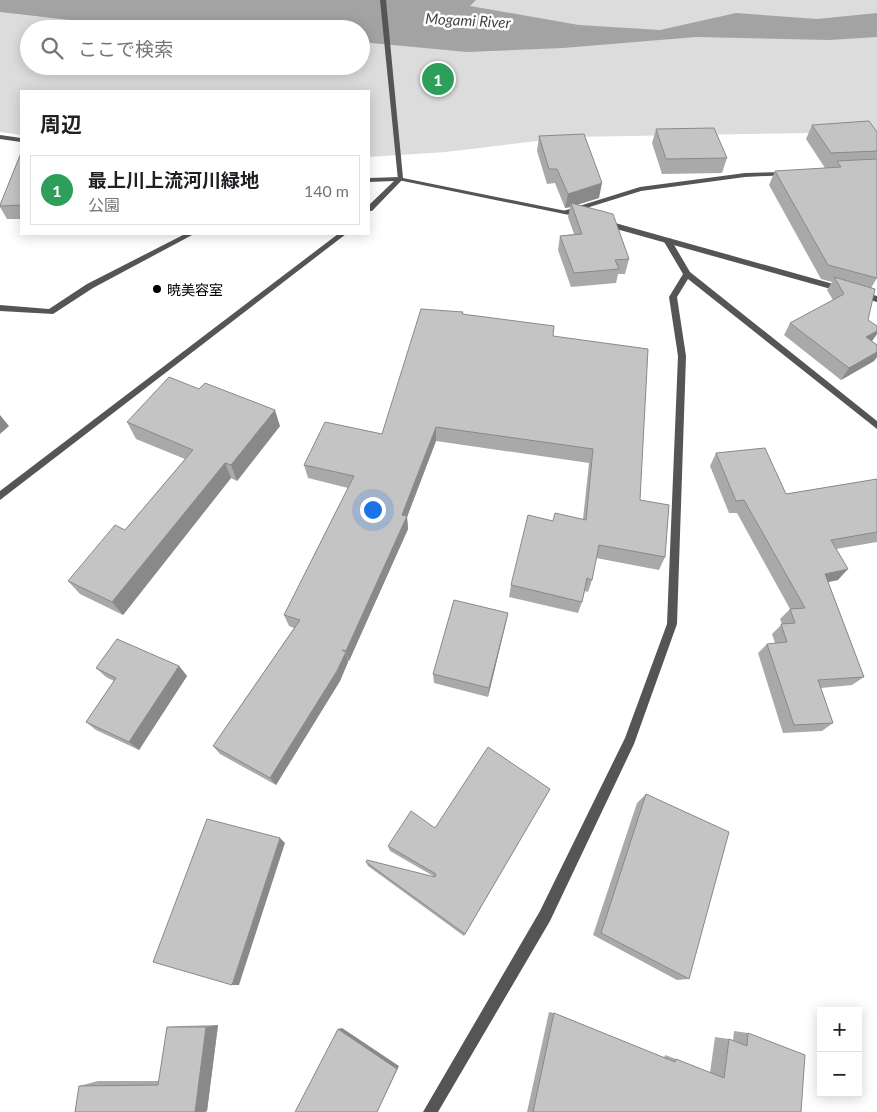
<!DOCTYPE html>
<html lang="ja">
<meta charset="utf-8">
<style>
:root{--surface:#fff;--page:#f2f2f2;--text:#202124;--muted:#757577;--line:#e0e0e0;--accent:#000}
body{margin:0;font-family:Lato,"Noto Sans JP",sans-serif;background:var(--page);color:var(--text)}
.controls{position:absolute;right:15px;bottom:15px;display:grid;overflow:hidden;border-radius:0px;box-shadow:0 2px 12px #0003}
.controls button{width:45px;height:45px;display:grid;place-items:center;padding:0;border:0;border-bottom:1px solid var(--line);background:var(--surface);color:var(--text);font:25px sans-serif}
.you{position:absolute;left:372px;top:509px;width:18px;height:18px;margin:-12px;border:4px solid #fff;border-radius:50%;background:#1a73e8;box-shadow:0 0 0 8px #1a73e833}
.badge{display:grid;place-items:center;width:32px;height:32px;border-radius:50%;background:var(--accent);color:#fff;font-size:16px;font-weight:700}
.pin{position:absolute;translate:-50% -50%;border:2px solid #fff;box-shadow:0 1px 5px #0006}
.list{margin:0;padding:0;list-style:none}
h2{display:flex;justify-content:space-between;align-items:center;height:65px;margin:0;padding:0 20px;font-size:21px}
h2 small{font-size:16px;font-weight:400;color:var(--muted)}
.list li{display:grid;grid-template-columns:32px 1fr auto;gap:15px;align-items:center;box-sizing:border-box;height:70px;margin:0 10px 10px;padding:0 10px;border:1px solid var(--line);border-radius:0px}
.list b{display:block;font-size:19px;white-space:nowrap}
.list p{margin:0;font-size:16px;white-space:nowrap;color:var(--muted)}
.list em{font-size:16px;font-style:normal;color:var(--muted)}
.icon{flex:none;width:28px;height:28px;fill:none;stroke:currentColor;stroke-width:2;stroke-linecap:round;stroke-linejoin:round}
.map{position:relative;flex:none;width:877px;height:1112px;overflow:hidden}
.search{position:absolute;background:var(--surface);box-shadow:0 2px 12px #0003;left:20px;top:20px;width:350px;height:55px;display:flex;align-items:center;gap:12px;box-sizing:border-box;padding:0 18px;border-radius:28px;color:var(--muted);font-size:19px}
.panel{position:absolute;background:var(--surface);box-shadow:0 2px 12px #0003;left:20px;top:90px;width:350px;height:145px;border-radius:0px}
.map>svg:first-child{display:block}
.green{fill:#dcdcdc;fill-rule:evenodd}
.water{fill:#a3a3a3}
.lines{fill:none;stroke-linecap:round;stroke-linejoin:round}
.minor{fill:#555;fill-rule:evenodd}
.tertiary{fill:#555;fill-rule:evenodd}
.wall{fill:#a9a9a9}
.shaded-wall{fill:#898989}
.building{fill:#c4c4c4;stroke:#898989}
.poi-dot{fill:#000;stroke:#fff;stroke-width:2}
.labels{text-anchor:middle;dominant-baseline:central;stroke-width:5;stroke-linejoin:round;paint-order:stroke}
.far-poi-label{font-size:14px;fill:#000;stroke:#fff;text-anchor:start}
.far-water-label{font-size:15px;font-style:italic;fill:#444;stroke:#fff}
</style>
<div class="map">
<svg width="877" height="1112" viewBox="0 0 877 1112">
<rect width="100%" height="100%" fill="#fff"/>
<path class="green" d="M 0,0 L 877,0 L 877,132 L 570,137 L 446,152 L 369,157 L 369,91 L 21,91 L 21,135 L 0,132 ZM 29,29 L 361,29 L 361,66 L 29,66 Z"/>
<path class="water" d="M 0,0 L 476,0 L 470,6 L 579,25 L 660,30 L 736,13 L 817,19 L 877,13 L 877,37 L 829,40 L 696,37 L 563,48 L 467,52 L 361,42 L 361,29 L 203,29 L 70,20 L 0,12 Z"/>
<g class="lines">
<g class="minor">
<path d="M 0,135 L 21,138 L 21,142 L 0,139 Z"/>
<path d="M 786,172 L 789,174 L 788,175 L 745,177 L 641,191 L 567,214 L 560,212 L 640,187 L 745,173 Z"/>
<path d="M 400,177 L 403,179 L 402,180 L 372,211 L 369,211 L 369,205 L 394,181 L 369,182 L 369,178 Z"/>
<path d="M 185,234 L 194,234 L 93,288 L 53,314 L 0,311 L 0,305 L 49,309 L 87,284 Z"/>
<path d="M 338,234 L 346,234 L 0,500 L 0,491 Z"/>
<path d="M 664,238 L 670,238 L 690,272 L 877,421 L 877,429 L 688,279 L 677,297 L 686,356 L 677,624 L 634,744 L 550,921 L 438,1112 L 423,1112 L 540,911 L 625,738 L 667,624 L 678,356 L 669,297 L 683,274 L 663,240 Z"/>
</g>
<g class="tertiary">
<path d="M 380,0 L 386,0 L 403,178 L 581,214 L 584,214 L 584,218 L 398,180 Z"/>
<path d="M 602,221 L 608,221 L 844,287 L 845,289 L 841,292 L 838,291 L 602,225 Z"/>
<path d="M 860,291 L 877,296 L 877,302 L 857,296 L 856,294 Z"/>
</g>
</g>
<g class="wall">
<path d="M 812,125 L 877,132 L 877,278 L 871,288 L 868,320 L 877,326 L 877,334 L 872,341 L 877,345 L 877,357 L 874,361 L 841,380 L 784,335 L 790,323 L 833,300 L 827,290 L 832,282 L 821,279 L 769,185 L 775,171 L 833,168 L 825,168 L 806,139 Z"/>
<path d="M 656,129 L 727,158 L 722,173 L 662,174 L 652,143 Z"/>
<path d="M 539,136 L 599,198 L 577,205 L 629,259 L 625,274 L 618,274 L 616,283 L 571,287 L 558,250 L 560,236 L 574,234 L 568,217 L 570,207 L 565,208 L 555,183 L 547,184 L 537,151 Z"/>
<path d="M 21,153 L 21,219 L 7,219 L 0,207 L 0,205 Z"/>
<path d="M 463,314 L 553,336 L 640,500 L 665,557 L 659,570 L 596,558 L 592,580 L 588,592 L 585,591 L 582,602 L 578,613 L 509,597 L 511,585 L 553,521 L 583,519 L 589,463 L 436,441 L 407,517 L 408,529 L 349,661 L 348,661 L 348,662 L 340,681 L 276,785 L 220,754 L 213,746 L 294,628 L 289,626 L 284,615 L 348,488 L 308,478 L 304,465 L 382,434 Z"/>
<path d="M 127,422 L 280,426 L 237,481 L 231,478 L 123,615 L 80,594 L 68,581 L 125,530 L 185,459 L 136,439 Z"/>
<path d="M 716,453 L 786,494 L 877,479 L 877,542 L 836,549 L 838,580 L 828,582 L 864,677 L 852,685 L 821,688 L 833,723 L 822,731 L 783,733 L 758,653 L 767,644 L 775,643 L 772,634 L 782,624 L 780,619 L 790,609 L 737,513 L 729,513 L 710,466 Z"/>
<path d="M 508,613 L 488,697 L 434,683 L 433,674 Z"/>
<path d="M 179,666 L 187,676 L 139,750 L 96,730 L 86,722 L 114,681 L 106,677 L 96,668 Z"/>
<path d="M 550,789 L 464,936 L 368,866 L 366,862 L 435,877 L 390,851 L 388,846 L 435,828 Z"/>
<path d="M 646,794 L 689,979 L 677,980 L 593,935 L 637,803 Z"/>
<path d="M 549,1012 L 554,1013 L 664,1058 L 665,1055 L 676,1059 L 710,1073 L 715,1037 L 729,1039 L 733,1041 L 734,1031 L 748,1033 L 801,1112 L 527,1112 Z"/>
<path d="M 218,1025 L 207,1111 L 205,1112 L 75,1112 L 79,1086 L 98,1081 L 159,1081 L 167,1027 L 180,1026 Z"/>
</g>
<g class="shaded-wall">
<path d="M 602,183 L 599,198 L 572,206 L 571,203 L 570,207 L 565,208 L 568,194 Z"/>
<path d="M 877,331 L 877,334 L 872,341 L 858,349 L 866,337 Z"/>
<path d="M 877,352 L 877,357 L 874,361 L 841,380 L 849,368 Z"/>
<path d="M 275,410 L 280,426 L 237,481 L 231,465 Z"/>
<path d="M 0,415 L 9,426 L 0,434 Z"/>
<path d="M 436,427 L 436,441 L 407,517 L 408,529 L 349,661 L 346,651 Z"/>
<path d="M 225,463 L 231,478 L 123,615 L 112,602 Z"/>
<path d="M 848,569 L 838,580 L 814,585 L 825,574 Z"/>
<path d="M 508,613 L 506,623 L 488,697 L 489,688 Z"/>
<path d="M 346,652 L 348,662 L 340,681 L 276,785 L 270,778 Z"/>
<path d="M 179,666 L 187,676 L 139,750 L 129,742 Z"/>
<path d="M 280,838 L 285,843 L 239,985 L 232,985 Z"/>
<path d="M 218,1025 L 207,1111 L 205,1112 L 195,1112 L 206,1027 Z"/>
<path d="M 342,1028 L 399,1066 L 377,1112 L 338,1029 Z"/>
</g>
<g class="building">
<path d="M 869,121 L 877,132 L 877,151 L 831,153 L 812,125 Z"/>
<path d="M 714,128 L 727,158 L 666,159 L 656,129 Z"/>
<path d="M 584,134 L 602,183 L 568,194 L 557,169 L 549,169 L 539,136 Z"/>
<path d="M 21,153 L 21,205 L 0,206 L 0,205 Z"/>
<path d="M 877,159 L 877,278 L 828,265 L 775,171 L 841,167 L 837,161 Z"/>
<path d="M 571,203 L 613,214 L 629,259 L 615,260 L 619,269 L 574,273 L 560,236 L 582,234 Z"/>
<path d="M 834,277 L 875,289 L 868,320 L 877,326 L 877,331 L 866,337 L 877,345 L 877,352 L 849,368 L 790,323 L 844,294 Z"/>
<path d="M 421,309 L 463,312 L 462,314 L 554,326 L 553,336 L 648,349 L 640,500 L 669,505 L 665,557 L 599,545 L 592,580 L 587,578 L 582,602 L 511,585 L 528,515 L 553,521 L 555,513 L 586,520 L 593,449 L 436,427 L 402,515 L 407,516 L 346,651 L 342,650 L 346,652 L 337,671 L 270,778 L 213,746 L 300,620 L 284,615 L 354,476 L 304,465 L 325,422 L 382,434 Z"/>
<path d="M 169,377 L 199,389 L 205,383 L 275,410 L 231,465 L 225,463 L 112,602 L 68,581 L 115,525 L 125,530 L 193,450 L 127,422 Z"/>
<path d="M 765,448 L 786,494 L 877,479 L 877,532 L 831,540 L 848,569 L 825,574 L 864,677 L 818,680 L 833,723 L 794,725 L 767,644 L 787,642 L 781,624 L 795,623 L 790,609 L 805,608 L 744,500 L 736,501 L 716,453 Z"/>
<path d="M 454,600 L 508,613 L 489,688 L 433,674 Z"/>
<path d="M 117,639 L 179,666 L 129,742 L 86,722 L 116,678 L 96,668 Z"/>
<path d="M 488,747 L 550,789 L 465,934 L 366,862 L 367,860 L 435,877 L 436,874 L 388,846 L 411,811 L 435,828 Z"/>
<path d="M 646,794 L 729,832 L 689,979 L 601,933 Z"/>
<path d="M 207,819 L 280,838 L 232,985 L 153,962 Z"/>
<path d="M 554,1013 L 675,1062 L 676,1059 L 724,1078 L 729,1039 L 747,1046 L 748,1033 L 805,1055 L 801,1112 L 533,1112 Z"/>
<path d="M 167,1027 L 206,1027 L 195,1112 L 75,1112 L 79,1086 L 158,1085 Z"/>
<path d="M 338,1029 L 397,1069 L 377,1112 L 295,1112 Z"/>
</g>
<circle class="poi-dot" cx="157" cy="289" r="5"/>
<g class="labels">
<g class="far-poi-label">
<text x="167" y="289">暁美容室</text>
</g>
<g class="far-water-label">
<text transform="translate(468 20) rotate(3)">Mogami River</text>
</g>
</g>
</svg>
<div class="controls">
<button>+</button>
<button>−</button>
</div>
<div class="you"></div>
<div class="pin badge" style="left:438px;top:79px;background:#2e9e5b">1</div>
<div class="search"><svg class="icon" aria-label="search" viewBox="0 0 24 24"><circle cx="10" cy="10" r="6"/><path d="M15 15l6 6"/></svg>ここで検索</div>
<section class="panel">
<h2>周辺<small></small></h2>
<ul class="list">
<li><span class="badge" style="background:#2e9e5b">1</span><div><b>最上川上流河川緑地</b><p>公園</p></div><em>140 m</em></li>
</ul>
</section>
</div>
